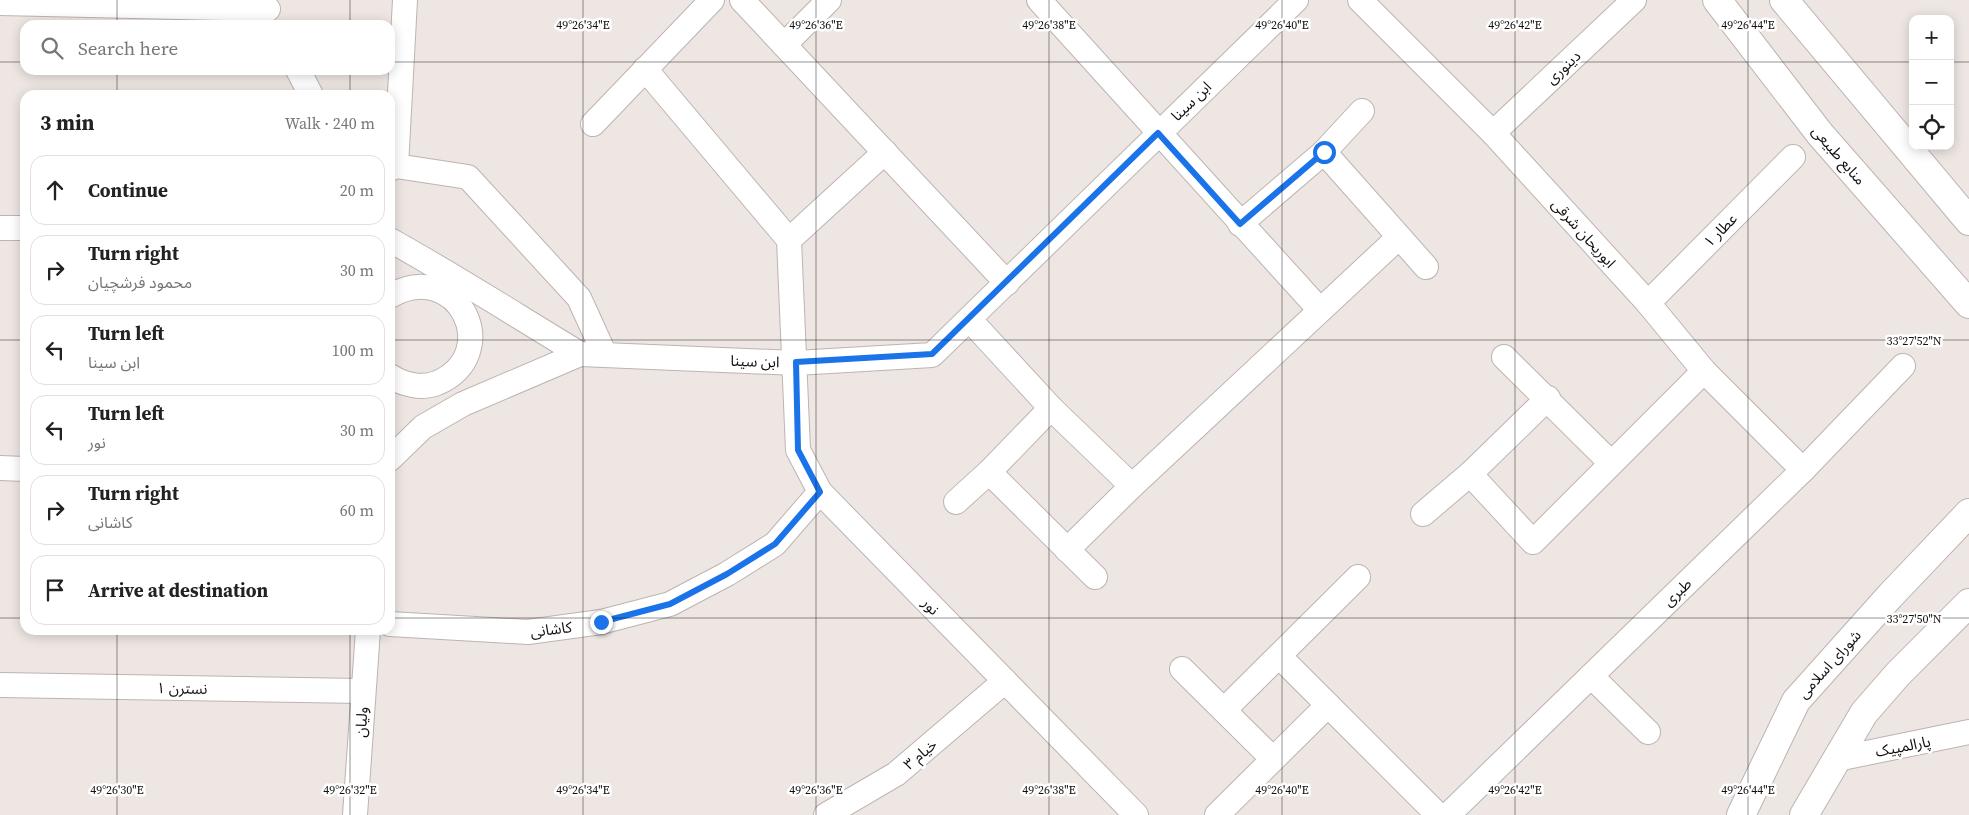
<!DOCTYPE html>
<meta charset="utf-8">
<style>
:root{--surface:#fff;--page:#f6f6f6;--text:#222;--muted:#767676;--line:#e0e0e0}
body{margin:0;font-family:"Source Serif 4","Noto Sans Arabic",serif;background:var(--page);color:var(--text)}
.controls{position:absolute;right:15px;top:15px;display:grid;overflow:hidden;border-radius:10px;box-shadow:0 2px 12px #0003}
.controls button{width:45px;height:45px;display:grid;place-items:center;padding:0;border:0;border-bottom:1px solid var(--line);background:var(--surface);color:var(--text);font:25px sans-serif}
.stop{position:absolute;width:15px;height:15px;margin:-11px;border:4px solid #1a73e8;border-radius:50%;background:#fff}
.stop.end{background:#1a73e8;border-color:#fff;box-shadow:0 1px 5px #0008}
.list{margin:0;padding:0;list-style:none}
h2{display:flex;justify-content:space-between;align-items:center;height:65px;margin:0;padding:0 20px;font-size:21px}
h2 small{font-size:16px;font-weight:400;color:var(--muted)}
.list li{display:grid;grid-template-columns:32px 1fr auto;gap:15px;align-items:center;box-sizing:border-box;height:70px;margin:0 10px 10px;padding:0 10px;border:1px solid var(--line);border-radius:15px}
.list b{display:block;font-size:19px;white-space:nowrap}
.list p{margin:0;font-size:16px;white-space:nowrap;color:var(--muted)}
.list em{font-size:16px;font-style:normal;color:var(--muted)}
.icon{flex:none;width:28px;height:28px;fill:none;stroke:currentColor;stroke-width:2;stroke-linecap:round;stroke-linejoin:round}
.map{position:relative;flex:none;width:1969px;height:815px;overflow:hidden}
.search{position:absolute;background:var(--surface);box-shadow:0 2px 12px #0003;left:20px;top:20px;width:375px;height:55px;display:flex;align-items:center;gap:12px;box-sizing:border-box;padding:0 18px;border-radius:15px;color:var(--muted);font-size:19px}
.panel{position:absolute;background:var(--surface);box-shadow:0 2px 12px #0003;left:20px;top:90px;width:375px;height:545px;border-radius:15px}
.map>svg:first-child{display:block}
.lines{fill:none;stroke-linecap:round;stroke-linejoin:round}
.street-casing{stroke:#bdb4b1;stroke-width:26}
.secondary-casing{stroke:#bdb4b1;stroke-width:30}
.street{stroke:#fff;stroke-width:24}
.secondary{stroke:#fff;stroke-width:28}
.route{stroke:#1a73e8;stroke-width:6}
.ticks{fill:none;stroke:#13100f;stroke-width:1;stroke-opacity:0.45}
.labels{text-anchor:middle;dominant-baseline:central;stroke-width:5;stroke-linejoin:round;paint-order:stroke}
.street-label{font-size:15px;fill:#13100f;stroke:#fff}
.ticks-label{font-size:12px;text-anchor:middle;fill:#13100f;stroke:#fff;stroke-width:5;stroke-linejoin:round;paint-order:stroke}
</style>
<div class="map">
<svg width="1969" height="815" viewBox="0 0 1969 815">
<rect width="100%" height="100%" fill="#eee6e2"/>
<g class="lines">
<g class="street-casing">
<g id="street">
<path d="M 742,0 L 1007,283"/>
<path d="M 1039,0 L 1320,310"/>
<path d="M 1360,0 L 1493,133 L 1648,303 L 1704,371 L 1803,470"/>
<path d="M 0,3 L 268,9"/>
<path d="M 784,45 L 829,0"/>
<path d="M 645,69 L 789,240"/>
<path d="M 298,70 L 311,95"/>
<path d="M 593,124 L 712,0"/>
<path d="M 1493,133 L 1634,0"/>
<path d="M 885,152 L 789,240 L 798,450 L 820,492 L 1136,815"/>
<path d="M 1324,152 L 1426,267"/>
<path d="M 396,166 L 405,0"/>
<path d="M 390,169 L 396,166 L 468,177 L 579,298 L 605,355"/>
<path d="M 1240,224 L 1324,152 L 1362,111"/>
<path d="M 0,228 L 25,228"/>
<path d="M 390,240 C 455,276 517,316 580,354"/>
<path d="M 390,296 C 458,257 505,354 437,383 C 422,389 404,385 390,376"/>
<path d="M 1648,303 L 1793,157"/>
<path d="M 969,319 L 1051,408 L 1132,486"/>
<path d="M 1504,357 L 1611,463"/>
<path d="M 390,459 L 423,427 L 463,404 L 580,354 L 796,363 L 932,355 L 1296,0"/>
<path d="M 0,468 L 25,469"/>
<path d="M 989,472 L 1095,577"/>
<path d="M 1470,474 L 1533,542 L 1704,371"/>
<path d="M 956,502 L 989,472 L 1051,408"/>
<path d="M 1423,514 L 1470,474 L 1548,398"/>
<path d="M 1067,550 L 1132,486 L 1399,237"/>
<path d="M 390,624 L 528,632 L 601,622 L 670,604 L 727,574 L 775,544 L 820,492"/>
<path d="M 1279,656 L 1438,815"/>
<path d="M 1182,669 L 1273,759"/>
<path d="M 1591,676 L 1648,732"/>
<path d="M 0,685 L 363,691"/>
<path d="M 1224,710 L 1358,577"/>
<path d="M 1837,759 L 1969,732"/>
<path d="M 355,815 L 368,630"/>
<path d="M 826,815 L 896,774 L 1005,681"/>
<path d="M 1217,815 L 1328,705"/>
<path d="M 1448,815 L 1803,470 L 1903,366"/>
</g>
</g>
<g class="secondary-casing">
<g id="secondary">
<path d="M 1717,0 L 1820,134 L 1969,304"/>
<path d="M 1784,0 L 1969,221"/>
<path d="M 1741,815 L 1796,701 L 1890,596 L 1969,513"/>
<path d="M 1804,815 L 1864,713 L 1898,674 L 1969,603"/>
</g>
</g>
<use href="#street" class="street"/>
<use href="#secondary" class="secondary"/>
</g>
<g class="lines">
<path class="route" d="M 601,622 L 670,604 L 727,574 L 775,544 L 820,492 L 798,450 L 796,362 L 932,354 L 1158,133 L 1240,224 L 1324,152"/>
</g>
<path class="ticks" d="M 117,0 L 117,25M 350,0 L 350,25M 583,0 L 583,815M 816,0 L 816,815M 1049,0 L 1049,815M 1282,0 L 1282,815M 1515,0 L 1515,815M 1748,0 L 1748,815M 0,62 L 25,62M 390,62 L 1913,62M 1950,62 L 1969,62M 117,70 L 117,95M 350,70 L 350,95M 0,340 L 25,340M 390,340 L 1969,340M 0,618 L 25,618M 390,618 L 1969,618M 117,630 L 117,815M 350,630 L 350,815"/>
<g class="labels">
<g class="street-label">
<text transform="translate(1563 67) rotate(-43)">دینوری</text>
<text transform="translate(1191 101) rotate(-44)">ابن سینا</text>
<text transform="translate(1839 155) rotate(49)">منابع طبیعی</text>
<text transform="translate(1720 230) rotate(-45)">عطار ۱</text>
<text transform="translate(1584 233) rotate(48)">ابوریحان شرقی</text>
<text transform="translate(755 361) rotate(2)">ابن سینا</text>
<text transform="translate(1677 592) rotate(-44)">طبری</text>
<text transform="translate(931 606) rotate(46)">نور</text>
<text transform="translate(551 629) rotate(-7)">کاشانی</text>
<text transform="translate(1829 664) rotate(-48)">شورای اسلامی</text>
<text transform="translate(182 688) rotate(1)">نسترن ۱</text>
<text transform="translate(361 722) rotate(-86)">ولیان</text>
<text transform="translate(1903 746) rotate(-11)">پارالمپیک</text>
<text transform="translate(920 754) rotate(-40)">خیام ۳</text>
</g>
</g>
<g class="ticks-label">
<text x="583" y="29">49°26'34"E</text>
<text x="816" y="29">49°26'36"E</text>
<text x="1049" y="29">49°26'38"E</text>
<text x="1282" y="29">49°26'40"E</text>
<text x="1515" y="29">49°26'42"E</text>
<text x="1748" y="29">49°26'44"E</text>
<text x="1914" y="345">33°27'52"N</text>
<text x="1914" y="623">33°27'50"N</text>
<text x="117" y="794">49°26'30"E</text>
<text x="350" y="794">49°26'32"E</text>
<text x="583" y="794">49°26'34"E</text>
<text x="816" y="794">49°26'36"E</text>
<text x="1049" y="794">49°26'38"E</text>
<text x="1282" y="794">49°26'40"E</text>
<text x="1515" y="794">49°26'42"E</text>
<text x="1748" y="794">49°26'44"E</text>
</g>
</svg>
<div class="controls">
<button>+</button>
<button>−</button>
<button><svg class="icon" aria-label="locate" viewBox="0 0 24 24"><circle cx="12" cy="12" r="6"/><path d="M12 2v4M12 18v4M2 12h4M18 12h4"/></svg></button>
</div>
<div class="stop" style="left:1324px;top:152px"></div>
<div class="stop end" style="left:601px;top:622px"></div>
<div class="search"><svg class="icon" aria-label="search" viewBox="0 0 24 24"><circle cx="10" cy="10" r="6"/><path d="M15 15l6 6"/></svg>Search here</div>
<section class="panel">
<h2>3 min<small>Walk · 240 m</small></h2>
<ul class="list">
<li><svg class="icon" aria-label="ahead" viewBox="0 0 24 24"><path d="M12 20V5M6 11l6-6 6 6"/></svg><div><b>Continue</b></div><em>20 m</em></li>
<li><svg class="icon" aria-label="right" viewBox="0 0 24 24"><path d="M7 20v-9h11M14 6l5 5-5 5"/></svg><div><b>Turn right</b><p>محمود فرشچیان</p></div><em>30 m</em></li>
<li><svg class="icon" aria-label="left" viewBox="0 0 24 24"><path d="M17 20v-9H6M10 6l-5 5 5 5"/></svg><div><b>Turn left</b><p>ابن سینا</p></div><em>100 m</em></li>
<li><svg class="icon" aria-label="left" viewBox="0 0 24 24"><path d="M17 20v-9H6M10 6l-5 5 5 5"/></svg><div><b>Turn left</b><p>نور</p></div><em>30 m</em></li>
<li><svg class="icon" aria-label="right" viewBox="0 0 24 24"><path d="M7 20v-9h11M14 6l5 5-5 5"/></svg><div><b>Turn right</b><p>کاشانی</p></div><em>60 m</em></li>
<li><svg class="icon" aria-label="arrive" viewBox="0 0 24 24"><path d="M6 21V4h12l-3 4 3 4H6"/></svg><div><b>Arrive at destination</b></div></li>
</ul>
</section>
</div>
